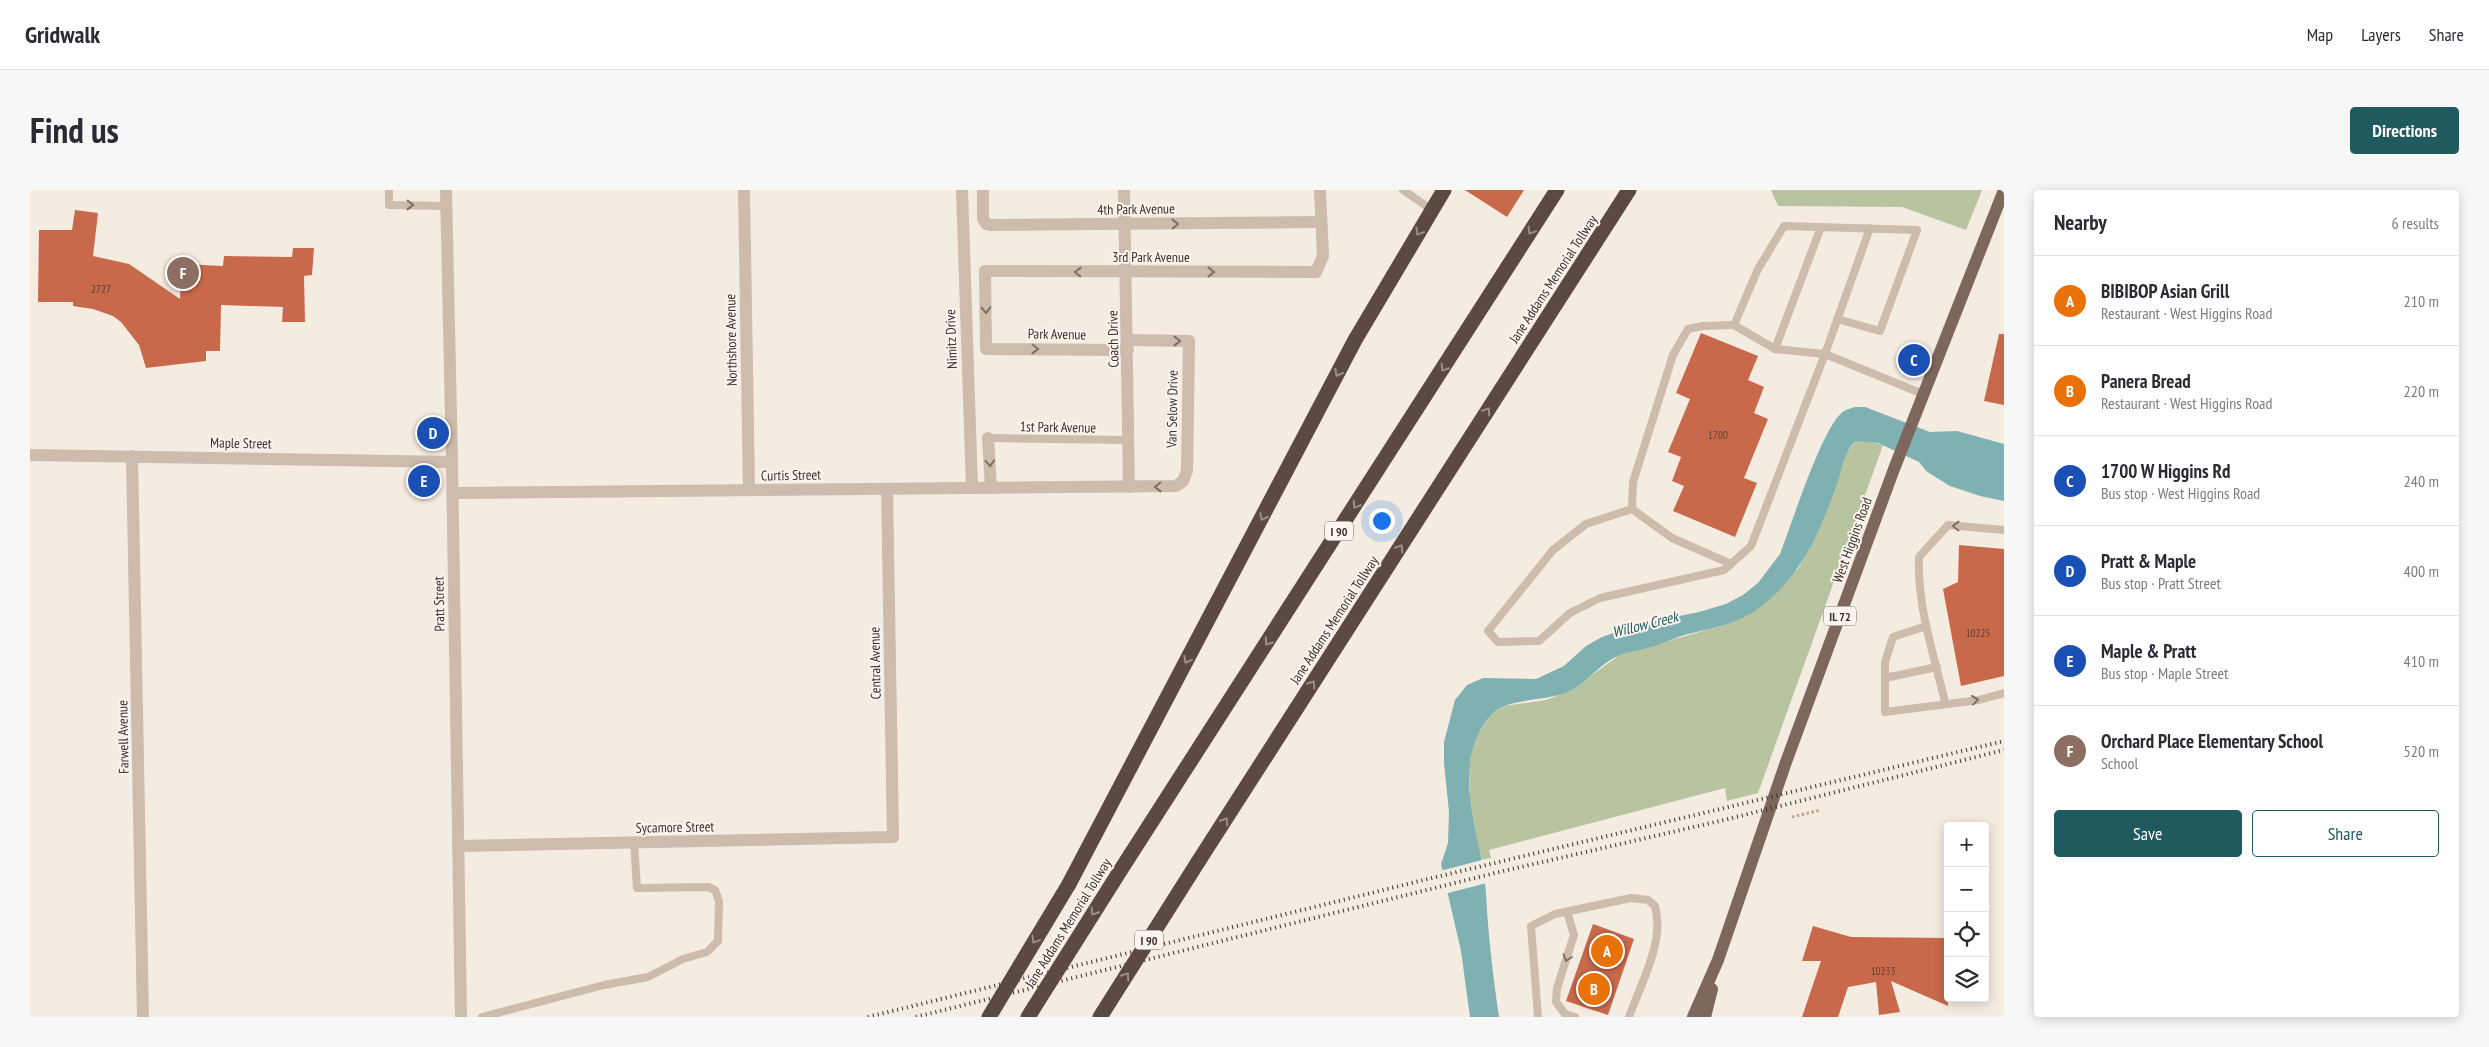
<!DOCTYPE html>
<meta charset="utf-8">
<style>
:root{--surface:#fff;--page:#f7f7f7;--text:#2b2b33;--muted:#7c7c81;--line:#e1e1e2;--accent:#1f5a5e}
body{margin:0;font-family:"PT Sans Narrow",sans-serif;background:var(--page);color:var(--text)}
.controls{position:absolute;right:15px;bottom:15px;display:grid;overflow:hidden;border-radius:5px;box-shadow:0 2px 12px #0003}
.controls button{width:45px;height:45px;display:grid;place-items:center;padding:0;border:0;border-bottom:1px solid var(--line);background:var(--surface);color:var(--text);font:25px sans-serif}
.you{position:absolute;left:1351px;top:330px;width:18px;height:18px;margin:-12px;border:4px solid #fff;border-radius:50%;background:#1a73e8;box-shadow:0 0 0 8px #1a73e833}
.badge{display:grid;place-items:center;width:32px;height:32px;border-radius:50%;background:var(--accent);color:#fff;font-size:16px;font-weight:700}
.pin{position:absolute;translate:-50% -50%;border:2px solid #fff;box-shadow:0 1px 5px #0006}
.list{margin:0;padding:0;list-style:none}
h2{display:flex;justify-content:space-between;align-items:center;height:65px;margin:0;padding:0 20px;font-size:21px}
h2 small{font-size:16px;font-weight:400;color:var(--muted)}
.list li{display:grid;grid-template-columns:32px 1fr auto;gap:15px;align-items:center;box-sizing:border-box;height:90px;padding:0 20px;border-top:1px solid var(--line)}
.list b{display:block;font-size:19px;white-space:nowrap}
.list p{margin:0;font-size:16px;white-space:nowrap;color:var(--muted)}
.list em{font-size:16px;font-style:normal;color:var(--muted)}
.actions{display:flex;gap:10px;padding:15px 20px}
.actions a{flex:1;padding:11px 0;border:1px solid var(--accent);border-radius:5px;text-align:center;font-size:18px;color:var(--accent)}
.actions .main{background:var(--accent);color:#fff}
.icon{flex:none;width:28px;height:28px;fill:none;stroke:currentColor;stroke-width:2;stroke-linecap:round;stroke-linejoin:round}
.map{position:relative;flex:none;width:1974px;height:827px;overflow:hidden;border-radius:5px}
header{display:flex;align-items:center;gap:30px;box-sizing:border-box;height:70px;padding:0 25px;background:var(--surface);border-bottom:1px solid var(--line)}
header strong{font-size:24px}
nav{display:flex;gap:28px;margin-inline-start:auto;font-size:18px}
.intro{display:flex;align-items:center;justify-content:space-between;box-sizing:border-box;height:120px;padding:0 30px}
h1{margin:0;font-size:35px}
.button{padding:12px 22px;border-radius:5px;background:var(--accent);color:#fff;font-size:18px;font-weight:700}
main{display:flex;gap:30px;padding:0 30px}
aside{flex:1;background:var(--surface);border-radius:5px;box-shadow:0 2px 12px #0003}
.map>svg:first-child{display:block}
.green{fill:#b8c4a0}
.water{fill:#7fb0b2}
.pier{fill:#f4ebe1}
.building{fill:#c8694b}
.lines{fill:none;stroke-linecap:round;stroke-linejoin:round}
.path{stroke:#b9a596;stroke-width:3;stroke-dasharray:2.5 2.5;stroke-linecap:butt}
.service{stroke:#cdbbac;stroke-width:8}
.minor{stroke:#cdbbac;stroke-width:12}
.primary{stroke:#7d675c;stroke-width:12}
.motorway{stroke:#5c4a42;stroke-width:15}
.rail{stroke:#3b302b;stroke-width:4;stroke-dasharray:1 4;stroke-linecap:butt}
.motorway-bridge{stroke:#5c4a42;stroke-width:15}
.oneway{stroke:#7d6f65}
.oneway2{stroke:#9c8e87}
.labels{text-anchor:middle;dominant-baseline:central;stroke-width:4;stroke-linejoin:round;paint-order:stroke}
.number-label{font-size:11px;fill:#5e3e33}
.shield{fill:#fbf5ee;stroke:#756b66;stroke-width:1}
.shield-label{font-size:12px;font-weight:bold;fill:#3b302b}
.street-label{font-size:14px;fill:#3b302b;stroke:#fbf5ee}
.water-label{font-size:15px;font-style:italic;fill:#1f5a5e;stroke:#fbf5ee}
</style>
<header>
<strong>Gridwalk</strong>
<nav><a>Map</a><a>Layers</a><a>Share</a></nav>
</header>
<div class="intro"><h1>Find us</h1><a class="button">Directions</a></div>
<main>
<div class="map">
<svg width="1974" height="827" viewBox="0 0 1974 827">
<rect width="100%" height="100%" fill="#f4ebe1"/>
<g class="green">
<path d="M 1741,0 L 1952,0 L 1936,40 L 1872,17 L 1748,16 Z"/>
<path d="M 1832,250 L 1853,255 L 1728,603 L 1697,611 L 1695,598 L 1459,660 L 1461,668 L 1450,670 L 1440,610 L 1439,579 L 1443,551 L 1462,523 L 1474,516 L 1516,510 L 1540,501 L 1591,464 L 1695,435 L 1768,379 L 1792,333 L 1816,263 L 1826,251 Z"/>
</g>
<path class="water" d="M 1825,217 L 1835,217 L 1900,242 L 1927,241 L 1974,254 L 1974,311 L 1950,306 L 1920,296 L 1896,281 L 1889,272 L 1848,253 L 1826,251 C 1814,261 1812,279 1807,294 C 1790,342 1771,387 1729,418 C 1707,434 1684,438 1658,444 C 1645,447 1633,454 1620,457 C 1611,460 1602,461 1593,464 C 1573,470 1559,491 1540,501 C 1518,512 1476,507 1461,525 C 1417,575 1452,645 1456,703 C 1458,744 1463,786 1469,827 L 1440,827 L 1431,761 L 1411,674 L 1418,653 L 1419,622 L 1414,573 L 1414,552 L 1425,510 L 1437,495 L 1453,488 L 1506,489 L 1534,476 L 1556,456 L 1572,447 L 1606,435 L 1669,422 L 1696,414 L 1713,405 L 1728,393 L 1750,364 C 1761,336 1793,234 1814,221 C 1817,219 1822,218 1825,217 Z"/>
<path class="pier" d="M 1452,670 L 1457,693 L 1414,704 L 1410,681 Z"/>
<g class="building">
<path d="M 1435,0 L 1494,0 L 1477,27 Z"/>
<path d="M 45,20 L 68,23 L 63,66 L 99,74 L 150,109 L 151,74 L 193,76 L 194,66 L 262,67 L 263,58 L 284,58 L 282,85 L 274,86 L 275,132 L 252,132 L 253,117 L 191,115 L 190,161 L 176,161 L 176,171 L 116,178 L 109,155 L 91,132 L 83,126 L 63,119 L 43,116 L 43,112 L 8,112 L 9,40 L 42,40 Z"/>
<path d="M 1671,143 L 1728,166 L 1718,190 L 1734,197 L 1724,223 L 1738,229 L 1714,288 L 1727,293 L 1705,347 L 1643,321 L 1654,296 L 1642,291 L 1651,267 L 1638,262 L 1660,209 L 1646,203 Z"/>
<path d="M 1969,144 L 1974,144 L 1974,215 L 1954,211 Z"/>
<path d="M 1929,355 L 1974,359 L 1974,486 L 1931,496 L 1913,399 L 1928,392 Z"/>
<path d="M 1563,734 L 1604,749 L 1578,825 L 1536,811 Z"/>
<path d="M 1783,736 L 1821,747 L 1918,748 L 1918,816 L 1861,791 L 1870,822 L 1849,825 L 1846,792 L 1818,797 L 1808,827 L 1772,827 L 1791,771 L 1772,771 Z"/>
</g>
<g class="lines">
<path class="path" d="M 1762,627 L 1791,620"/>
<g class="service">
<path d="M 359,0 L 359,15 L 416,16"/>
<path d="M 1373,0 L 1402,20"/>
<path d="M 1807,129 L 1850,141 L 1887,40 L 1754,36 L 1728,79 L 1704,135 L 1745,159 L 1795,164 L 1893,204"/>
<path d="M 1704,135 L 1673,136 L 1658,139 L 1643,165 L 1603,292 L 1602,319 L 1556,334 L 1523,360 L 1458,441 L 1468,452 L 1509,451 L 1540,423 L 1570,408 L 1694,380 L 1721,356 L 1795,164 L 1840,38"/>
<path d="M 1745,159 L 1791,37"/>
<path d="M 958,248 L 1098,250"/>
<path d="M 1602,319 L 1642,348 L 1701,374"/>
<path d="M 1896,436 L 1863,447 L 1855,472 L 1855,522 L 1949,510 L 1974,503"/>
<path d="M 1855,488 L 1907,477"/>
<path d="M 1915,512 C 1904,465 1887,416 1889,367 L 1918,335 L 1974,340"/>
<path d="M 1537,722 L 1544,745 L 1527,798 L 1526,812 L 1535,824 L 1545,827"/>
<path d="M 452,827 L 574,795 L 618,787 L 653,769 L 677,762 L 688,751 L 689,711 L 685,700 L 678,697 L 607,698 L 604,652"/>
<path d="M 1508,827 L 1501,736 L 1525,724 L 1601,708 L 1618,710 L 1625,716 C 1635,752 1611,793 1599,827"/>
</g>
<g class="minor">
<path d="M 416,0 L 422,272 L 431,827"/>
<path d="M 714,0 L 719,300"/>
<path d="M 932,0 L 942,298"/>
<path d="M 953,0 L 953,29 L 956,34 L 961,35 L 1291,32"/>
<path d="M 1094,0 L 1099,297"/>
<path d="M 1098,160 L 956,159 L 955,81 L 1286,82 L 1293,66 L 1290,0"/>
<path d="M 958,248 L 961,298"/>
<path d="M 0,265 L 422,272"/>
<path d="M 102,266 L 113,827"/>
<path d="M 423,303 L 1146,296 L 1153,291 L 1157,281 L 1159,151 L 1098,150"/>
<path d="M 428,656 L 863,647 L 857,299"/>
</g>
<g class="primary">
<path d="M 1663,827 L 1688,770 L 1756,572 L 1864,279 L 1974,0"/>
<path d="M 1675,827 L 1682,799"/>
</g>
<g class="motorway">
<path d="M 1168,672 L 1599,0"/>
<path d="M 1090,681 L 1527,0"/>
<path d="M 1039,694 L 1325,150 L 1414,0"/>
</g>
<g class="rail">
<path d="M 838,827 L 1402,688 L 1974,551"/>
<path d="M 886,827 L 1465,683 L 1694,630 L 1974,560"/>
</g>
<g class="motorway-bridge">
<path d="M 959,827 L 1039,694"/>
<path d="M 998,827 L 1090,681"/>
<path d="M 1070,827 L 1168,672"/>
</g>
</g>
<defs><path id="oneway-chevron" d="M-2-3.5L2.5 0L-2 3.5" fill="none" stroke-width="1.6" stroke-linecap="round" stroke-linejoin="round" transform="scale(1.25)"/></defs>
<g class="oneway">
<use href="#oneway-chevron" transform="translate(380 15) rotate(1)"/>
<use href="#oneway-chevron" transform="translate(1145 34) rotate(-1)"/>
<use href="#oneway-chevron" transform="translate(1048 82) rotate(-179)"/>
<use href="#oneway-chevron" transform="translate(1181 82)"/>
<use href="#oneway-chevron" transform="translate(956 120) rotate(89)"/>
<use href="#oneway-chevron" transform="translate(1147 151)"/>
<use href="#oneway-chevron" transform="translate(1005 159) rotate(1)"/>
<use href="#oneway-chevron" transform="translate(960 273) rotate(86)"/>
<use href="#oneway-chevron" transform="translate(1128 297) rotate(179)"/>
<use href="#oneway-chevron" transform="translate(1926 336) rotate(-179)"/>
<use href="#oneway-chevron" transform="translate(1945 510) rotate(-7)"/>
<use href="#oneway-chevron" transform="translate(1537 768) rotate(108)"/>
</g>
<g class="oneway2">
<use href="#oneway-chevron" transform="translate(1501 41) rotate(122)"/>
<use href="#oneway-chevron" transform="translate(1389 42) rotate(121)"/>
<use href="#oneway-chevron" transform="translate(1414 178) rotate(123)"/>
<use href="#oneway-chevron" transform="translate(1308 183) rotate(118)"/>
<use href="#oneway-chevron" transform="translate(1457 221) rotate(-57)"/>
<use href="#oneway-chevron" transform="translate(1326 315) rotate(123)"/>
<use href="#oneway-chevron" transform="translate(1233 327) rotate(118)"/>
<use href="#oneway-chevron" transform="translate(1370 358) rotate(-57)"/>
<use href="#oneway-chevron" transform="translate(1238 452) rotate(123)"/>
<use href="#oneway-chevron" transform="translate(1157 470) rotate(118)"/>
<use href="#oneway-chevron" transform="translate(1282 494) rotate(-57)"/>
<use href="#oneway-chevron" transform="translate(1195 631) rotate(-57)"/>
<use href="#oneway-chevron" transform="translate(1064 722) rotate(122)"/>
<use href="#oneway-chevron" transform="translate(1005 750) rotate(121)"/>
<use href="#oneway-chevron" transform="translate(1096 786) rotate(-57)"/>
</g>
<g class="labels">
<g class="number-label">
<text x="71" y="99">2727</text>
<text x="1688" y="245">1700</text>
<text x="1948" y="443">10225</text>
<text x="1853" y="781">10233</text>
</g>
<g class="shield">
<rect x="1295" y="331.5" width="28" height="19" rx="4"/>
<rect x="1794" y="416.5" width="32" height="19" rx="4"/>
<rect x="1105" y="740.5" width="28" height="19" rx="4"/>
</g>
<g class="shield-label">
<text x="1309" y="341">I 90</text>
<text x="1810" y="426">IL 72</text>
<text x="1119" y="750">I 90</text>
</g>
<g class="street-label">
<text transform="translate(1106 19) rotate(-1)">4th Park Avenue</text>
<text x="1121" y="67">3rd Park Avenue</text>
<text transform="translate(1523 89) rotate(-57)">Jane Addams Memorial Tollway</text>
<text transform="translate(1027 144) rotate(1)">Park Avenue</text>
<text transform="translate(921 149) rotate(-92)">Nimitz Drive</text>
<text transform="translate(1083 149) rotate(-91)">Coach Drive</text>
<text transform="translate(701 150) rotate(-91)">Northshore Avenue</text>
<text transform="translate(1142 219) rotate(-89)">Van Selow Drive</text>
<text transform="translate(1028 237) rotate(1)">1st Park Avenue</text>
<text transform="translate(211 253) rotate(1)">Maple Street</text>
<text transform="translate(761 285) rotate(-1)">Curtis Street</text>
<text transform="translate(1822 350) rotate(-70)">West Higgins Road</text>
<text transform="translate(409 414) rotate(-91)">Pratt Street</text>
<text transform="translate(1304 430) rotate(-57)">Jane Addams Memorial Tollway</text>
<text transform="translate(845 473) rotate(-91)">Central Avenue</text>
<text transform="translate(93 547) rotate(-91)">Farwell Avenue</text>
<text transform="translate(645 637) rotate(-1)">Sycamore Street</text>
<text transform="translate(1038 733) rotate(-58)">Jane Addams Memorial Tollway</text>
</g>
<g class="water-label">
<text transform="translate(1615 434) rotate(-14)">Willow Creek</text>
</g>
</g>
</svg>
<div class="controls">
<button>+</button>
<button>−</button>
<button><svg class="icon" aria-label="locate" viewBox="0 0 24 24"><circle cx="12" cy="12" r="6"/><path d="M12 2v4M12 18v4M2 12h4M18 12h4"/></svg></button>
<button><svg class="icon" aria-label="layers" viewBox="0 0 24 24"><path d="M12 4l9 5-9 5-9-5zM3 14l9 5 9-5"/></svg></button>
</div>
<div class="you"></div>
<div class="pin badge" style="left:1577px;top:761px;background:#e8710a">A</div>
<div class="pin badge" style="left:1564px;top:799px;background:#e8710a">B</div>
<div class="pin badge" style="left:1884px;top:170px;background:#1a4fb4">C</div>
<div class="pin badge" style="left:403px;top:243px;background:#1a4fb4">D</div>
<div class="pin badge" style="left:394px;top:291px;background:#1a4fb4">E</div>
<div class="pin badge" style="left:153px;top:83px;background:#8d6e63">F</div>
</div>
<aside>
<h2>Nearby<small>6 results</small></h2>
<ul class="list">
<li><span class="badge" style="background:#e8710a">A</span><div><b>BIBIBOP Asian Grill</b><p>Restaurant · West Higgins Road</p></div><em>210 m</em></li>
<li><span class="badge" style="background:#e8710a">B</span><div><b>Panera Bread</b><p>Restaurant · West Higgins Road</p></div><em>220 m</em></li>
<li><span class="badge" style="background:#1a4fb4">C</span><div><b>1700 W Higgins Rd</b><p>Bus stop · West Higgins Road</p></div><em>240 m</em></li>
<li><span class="badge" style="background:#1a4fb4">D</span><div><b>Pratt &amp; Maple</b><p>Bus stop · Pratt Street</p></div><em>400 m</em></li>
<li><span class="badge" style="background:#1a4fb4">E</span><div><b>Maple &amp; Pratt</b><p>Bus stop · Maple Street</p></div><em>410 m</em></li>
<li><span class="badge" style="background:#8d6e63">F</span><div><b>Orchard Place Elementary School</b><p>School</p></div><em>520 m</em></li>
</ul>
<div class="actions"><a class="main">Save</a><a>Share</a></div>
</aside>
</main>
